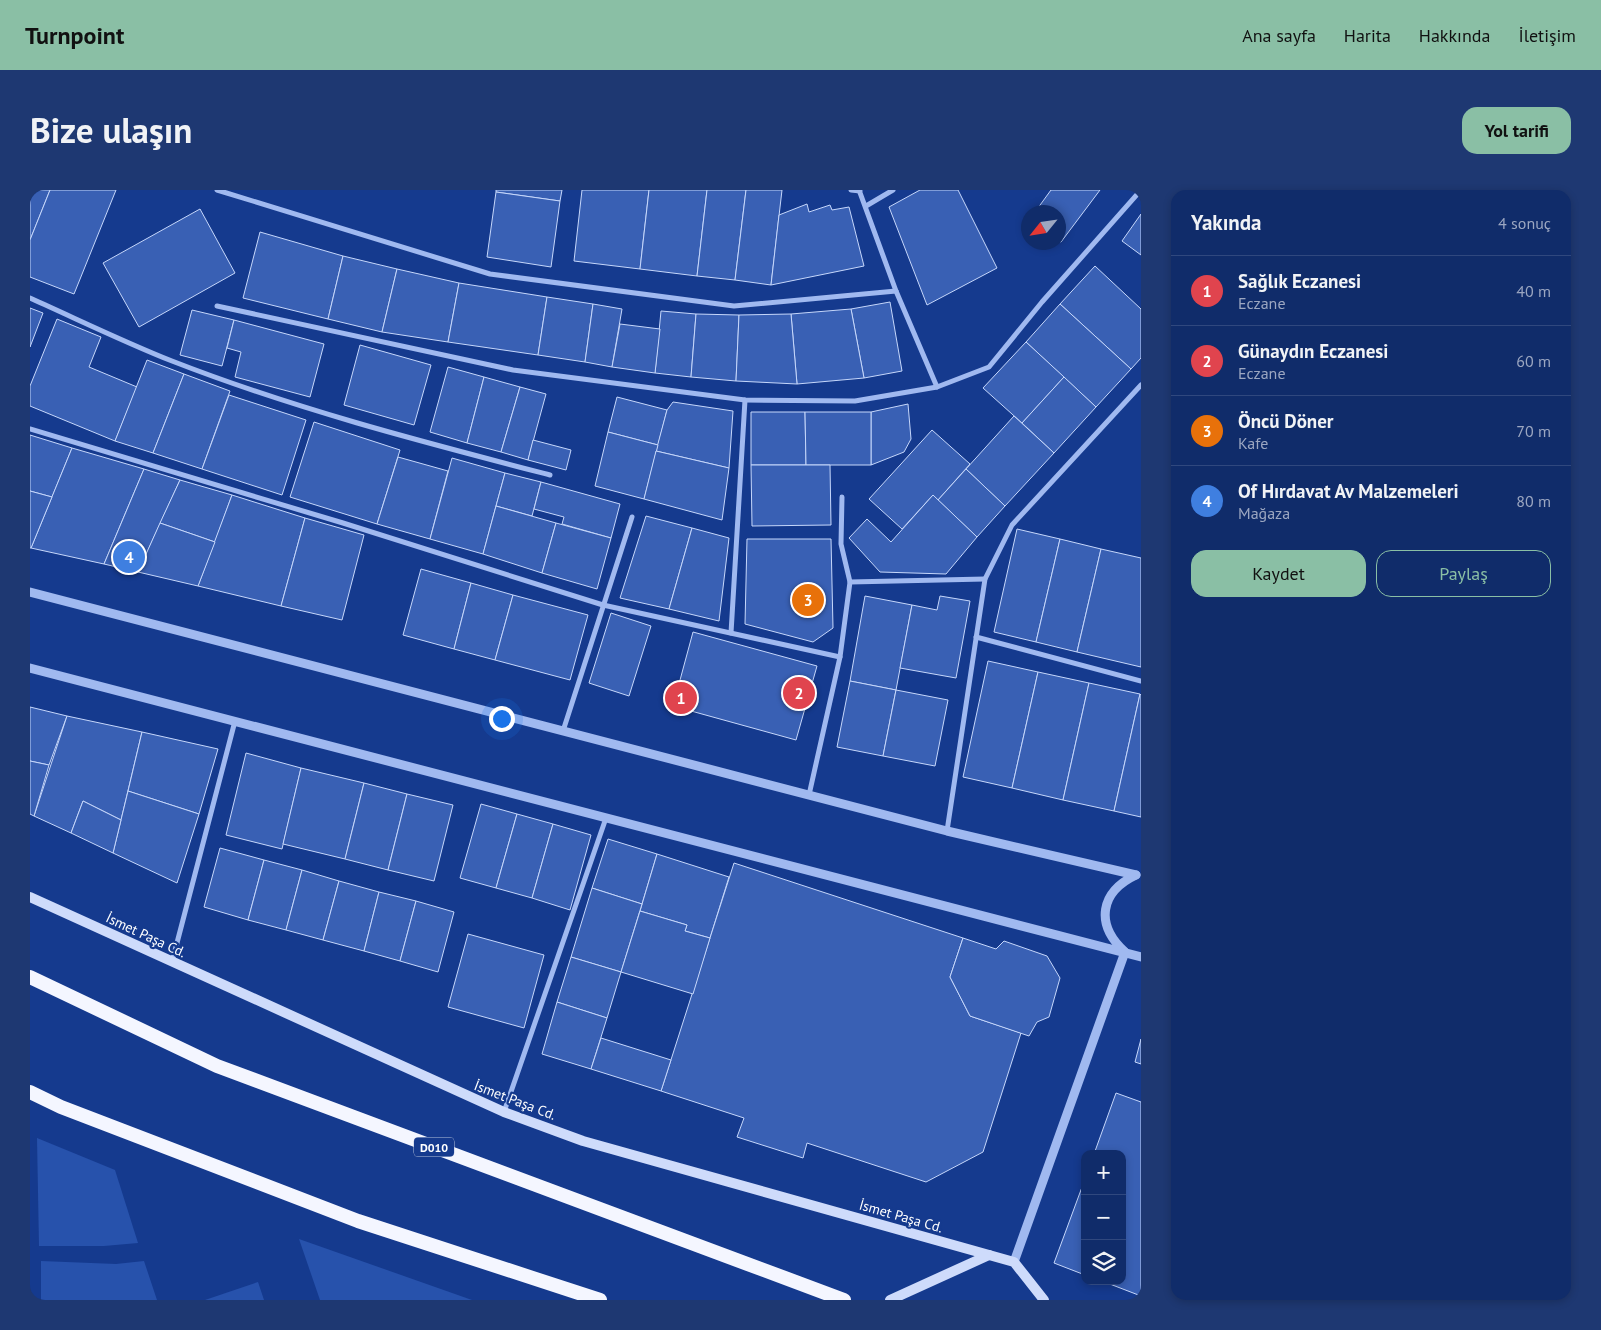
<!DOCTYPE html>
<html lang="tr">
<meta charset="utf-8">
<style>
:root{--surface:#102c6a;--page:#1e3872;--text:#f1f3f6;--muted:#9ca7c1;--line:#30487e;--accent:#8abfa5}
body{margin:0;font-family:"PT Sans",sans-serif;background:var(--page);color:var(--text)}
.controls{position:absolute;right:15px;bottom:15px;display:grid;overflow:hidden;border-radius:10px;box-shadow:0 2px 8px #0003}
.controls button{width:45px;height:45px;display:grid;place-items:center;padding:0;border:0;border-bottom:1px solid var(--line);background:var(--surface);color:var(--text);font:25px sans-serif}
.compass{position:absolute;left:991px;top:15px;width:45px;height:45px;border-radius:50%;background:var(--surface);box-shadow:0 2px 8px #0003;rotate:240deg}
.you{position:absolute;left:471px;top:528px;width:18px;height:18px;margin:-12px;border:4px solid #fff;border-radius:50%;background:#1a73e8;box-shadow:0 0 0 8px #1a73e833}
.badge{display:grid;place-items:center;width:32px;height:32px;border-radius:50%;background:var(--accent);color:#fff;font-size:16px;font-weight:700}
.pin{position:absolute;translate:-50% -50%;border:2px solid #fff;box-shadow:0 1px 5px #0006}
.list{margin:0;padding:0;list-style:none}
h2{display:flex;justify-content:space-between;align-items:center;height:65px;margin:0;padding:0 20px;font-size:21px}
h2 small{font-size:16px;font-weight:400;color:var(--muted)}
.list li{display:grid;grid-template-columns:32px 1fr auto;gap:15px;align-items:center;box-sizing:border-box;height:70px;padding:0 20px;border-top:1px solid var(--line)}
.list b{display:block;font-size:19px;white-space:nowrap}
.list p{margin:0;font-size:16px;white-space:nowrap;color:var(--muted)}
.list em{font-size:16px;font-style:normal;color:var(--muted)}
.actions{display:flex;gap:10px;padding:15px 20px}
.actions a{flex:1;padding:11px 0;border:1px solid var(--accent);border-radius:15px;text-align:center;font-size:18px;color:var(--accent)}
.actions .main{background:var(--accent);color:#111}
.icon{flex:none;width:28px;height:28px;fill:none;stroke:currentColor;stroke-width:2;stroke-linecap:round;stroke-linejoin:round}
.map{position:relative;flex:none;width:1111px;height:1110px;overflow:hidden;border-radius:15px}
header{display:flex;align-items:center;gap:30px;box-sizing:border-box;height:70px;padding:0 25px;background:var(--accent);color:#111}
header strong{font-size:24px}
nav{display:flex;gap:28px;margin-inline-start:auto;font-size:18px}
.intro{display:flex;align-items:center;justify-content:space-between;box-sizing:border-box;height:120px;padding:0 30px}
h1{margin:0;font-size:35px}
.button{padding:12px 22px;border-radius:15px;background:var(--accent);color:#111;font-size:18px;font-weight:700}
main{display:flex;gap:30px;padding:0 30px}
aside{flex:1;background:var(--surface);border-radius:15px;box-shadow:0 2px 8px #0003}
.map>svg:first-child{display:block}
.green{fill:#2752ac}
.building{fill:#3960b4;stroke:#c6d7fb}
.lines{fill:none;stroke-linecap:round;stroke-linejoin:round}
.minor{stroke:#a0b9f0;stroke-width:5}
.tertiary{stroke:#a0b9f0;stroke-width:9}
.secondary{stroke:#cedbfb;stroke-width:10}
.trunk{stroke:#f4f6ff;stroke-width:14}
.labels{text-anchor:middle;dominant-baseline:central;stroke-width:4.5;stroke-linejoin:round;paint-order:stroke}
.shield{fill:#153a8e;stroke:#b9c4dd;stroke-width:1}
.shield-label{font-size:12px;font-weight:bold;fill:#fff}
.street-label{font-size:14px;fill:#fff;stroke:#153a8e}
</style>
<header>
<strong>Turnpoint</strong>
<nav><a>Ana sayfa</a><a>Harita</a><a>Hakkında</a><a>İletişim</a></nav>
</header>
<div class="intro"><h1>Bize ulaşın</h1><a class="button">Yol tarifi</a></div>
<main>
<div class="map">
<svg width="1111" height="1110" viewBox="0 0 1111 1110">
<rect width="100%" height="100%" fill="#153a8e"/>
<g class="green">
<path d="M 7,948 L 85,980 L 108,1053 L 74,1056 L 9,1056 Z"/>
<path d="M 269,1049 L 442,1110 L 290,1110 Z"/>
<path d="M 11,1071 L 86,1074 L 114,1071 L 127,1110 L 11,1110 Z"/>
<path d="M 228,1092 L 234,1110 L 175,1110 Z"/>
</g>
<g class="building">
<path d="M 0,0 L 20,0 L 0,50 Z"/>
<path d="M 20,0 L 86,0 L 44,104 L 0,87 L 0,50 Z"/>
<path d="M 466,0 L 532,0 L 530,11 L 466,2 Z"/>
<path d="M 552,0 L 619,0 L 610,79 L 544,71 Z"/>
<path d="M 619,0 L 677,0 L 667,86 L 610,79 Z"/>
<path d="M 677,0 L 716,0 L 705,90 L 667,86 Z"/>
<path d="M 716,0 L 752,0 L 741,95 L 705,90 Z"/>
<path d="M 890,0 L 928,0 L 967,78 L 897,115 L 859,17 Z"/>
<path d="M 1021,0 L 1070,0 L 1031,52 L 1028,51 L 1028,22 L 1005,22 Z"/>
<path d="M 466,2 L 530,11 L 521,77 L 457,67 Z"/>
<path d="M 777,14 L 779,22 L 800,15 L 802,20 L 819,17 L 834,76 L 741,95 L 749,25 Z"/>
<path d="M 170,19 L 205,83 L 109,137 L 73,73 Z"/>
<path d="M 1111,24 L 1111,65 L 1092,51 Z"/>
<path d="M 230,42 L 313,66 L 298,129 L 213,108 Z"/>
<path d="M 313,66 L 367,79 L 352,142 L 298,129 Z"/>
<path d="M 1065,76 L 1111,119 L 1111,168 L 1101,179 L 1030,114 Z"/>
<path d="M 367,79 L 429,93 L 418,152 L 352,142 Z"/>
<path d="M 429,93 L 517,107 L 508,165 L 418,152 Z"/>
<path d="M 517,107 L 563,114 L 555,172 L 508,165 Z"/>
<path d="M 860,112 L 872,181 L 834,188 L 821,119 Z"/>
<path d="M 563,114 L 592,119 L 582,177 L 555,172 Z"/>
<path d="M 1030,114 L 1101,179 L 1066,217 L 996,152 Z"/>
<path d="M 0,118 L 13,123 L 0,157 Z"/>
<path d="M 821,119 L 834,188 L 767,194 L 761,124 Z"/>
<path d="M 162,120 L 204,130 L 192,176 L 150,165 Z"/>
<path d="M 631,121 L 666,124 L 661,187 L 625,183 Z"/>
<path d="M 666,124 L 709,125 L 706,191 L 661,187 Z"/>
<path d="M 761,124 L 767,194 L 706,191 L 709,125 Z"/>
<path d="M 27,129 L 71,147 L 59,177 L 107,197 L 85,251 L 0,216 L 0,196 Z"/>
<path d="M 204,130 L 294,154 L 280,207 L 205,187 L 211,162 L 197,158 Z"/>
<path d="M 590,134 L 630,139 L 625,183 L 582,177 Z"/>
<path d="M 996,152 L 1034,187 L 992,233 L 953,198 Z"/>
<path d="M 330,155 L 401,175 L 384,235 L 314,215 Z"/>
<path d="M 117,170 L 154,184 L 123,263 L 85,251 Z"/>
<path d="M 418,177 L 454,187 L 437,253 L 400,242 Z"/>
<path d="M 154,184 L 200,201 L 172,279 L 123,263 Z"/>
<path d="M 454,187 L 490,197 L 471,262 L 437,253 Z"/>
<path d="M 1034,187 L 1066,217 L 1024,263 L 992,233 Z"/>
<path d="M 490,197 L 516,204 L 498,270 L 471,262 Z"/>
<path d="M 199,205 L 276,230 L 252,305 L 172,279 Z"/>
<path d="M 587,207 L 637,220 L 628,255 L 578,242 Z"/>
<path d="M 643,212 L 703,221 L 699,278 L 626,261 L 637,220 Z"/>
<path d="M 878,214 L 881,249 L 874,262 L 841,275 L 841,222 Z"/>
<path d="M 721,222 L 775,222 L 776,275 L 721,275 Z"/>
<path d="M 775,222 L 841,222 L 841,275 L 776,275 Z"/>
<path d="M 984,226 L 1024,263 L 975,316 L 936,279 Z"/>
<path d="M 284,232 L 370,260 L 347,334 L 260,307 Z"/>
<path d="M 902,240 L 940,274 L 908,310 L 903,305 L 872,339 L 839,309 Z"/>
<path d="M 578,242 L 628,255 L 614,309 L 565,296 Z"/>
<path d="M 0,245 L 42,258 L 22,307 L 0,301 Z"/>
<path d="M 503,250 L 541,260 L 536,280 L 498,270 Z"/>
<path d="M 42,258 L 114,279 L 74,374 L 1,358 Z"/>
<path d="M 626,261 L 699,278 L 692,330 L 614,309 Z"/>
<path d="M 368,267 L 418,281 L 400,349 L 347,334 Z"/>
<path d="M 422,268 L 475,283 L 453,364 L 400,349 Z"/>
<path d="M 721,275 L 800,275 L 801,335 L 722,336 Z"/>
<path d="M 114,279 L 150,290 L 108,382 L 74,374 Z"/>
<path d="M 936,279 L 975,316 L 947,347 L 908,310 Z"/>
<path d="M 475,283 L 511,292 L 502,326 L 466,316 Z"/>
<path d="M 150,290 L 202,305 L 185,352 L 130,333 Z"/>
<path d="M 511,292 L 590,314 L 581,348 L 532,334 L 534,327 L 504,319 Z"/>
<path d="M 0,301 L 22,307 L 1,358 L 0,358 Z"/>
<path d="M 202,305 L 275,328 L 251,416 L 168,396 Z"/>
<path d="M 903,305 L 947,347 L 916,384 L 850,382 L 819,348 L 837,329 L 861,352 Z"/>
<path d="M 466,316 L 526,333 L 512,383 L 453,364 Z"/>
<path d="M 616,326 L 662,338 L 639,419 L 590,408 Z"/>
<path d="M 275,328 L 334,345 L 312,430 L 251,416 Z"/>
<path d="M 130,333 L 185,352 L 168,396 L 108,382 Z"/>
<path d="M 526,333 L 581,348 L 567,399 L 512,383 Z"/>
<path d="M 662,338 L 699,348 L 689,431 L 639,419 Z"/>
<path d="M 987,339 L 1030,349 L 1006,452 L 964,442 Z"/>
<path d="M 717,349 L 801,349 L 803,438 L 783,452 L 715,434 Z"/>
<path d="M 1030,349 L 1071,359 L 1047,462 L 1006,452 Z"/>
<path d="M 1071,359 L 1111,368 L 1111,477 L 1047,462 Z"/>
<path d="M 391,379 L 441,393 L 424,459 L 373,445 Z"/>
<path d="M 441,393 L 483,405 L 465,470 L 424,459 Z"/>
<path d="M 483,405 L 558,425 L 540,490 L 465,470 Z"/>
<path d="M 835,406 L 882,415 L 866,500 L 820,491 Z"/>
<path d="M 910,406 L 940,411 L 926,488 L 870,478 L 882,415 L 907,420 Z"/>
<path d="M 581,423 L 621,436 L 599,506 L 559,493 Z"/>
<path d="M 663,442 L 787,476 L 766,550 L 643,516 Z"/>
<path d="M 958,471 L 1008,482 L 982,598 L 933,587 Z"/>
<path d="M 1008,482 L 1059,493 L 1033,610 L 982,598 Z"/>
<path d="M 820,491 L 866,500 L 853,566 L 807,557 Z"/>
<path d="M 1059,493 L 1110,504 L 1084,621 L 1033,610 Z"/>
<path d="M 866,500 L 918,510 L 905,576 L 853,566 Z"/>
<path d="M 1110,504 L 1111,505 L 1111,627 L 1084,621 Z"/>
<path d="M 0,517 L 37,526 L 19,575 L 0,571 Z"/>
<path d="M 37,526 L 112,542 L 91,630 L 53,611 L 41,643 L 4,626 Z"/>
<path d="M 112,542 L 188,559 L 169,624 L 98,601 Z"/>
<path d="M 216,563 L 271,578 L 252,659 L 196,645 Z"/>
<path d="M 0,571 L 19,575 L 4,626 L 0,624 Z"/>
<path d="M 271,578 L 334,593 L 315,669 L 253,654 Z"/>
<path d="M 334,593 L 377,604 L 358,680 L 315,669 Z"/>
<path d="M 98,601 L 169,624 L 147,693 L 83,663 Z"/>
<path d="M 377,604 L 423,615 L 404,691 L 358,680 Z"/>
<path d="M 53,611 L 91,630 L 83,663 L 41,643 Z"/>
<path d="M 451,614 L 487,624 L 466,698 L 430,688 Z"/>
<path d="M 487,624 L 523,634 L 502,708 L 466,698 Z"/>
<path d="M 523,634 L 561,645 L 540,720 L 502,708 Z"/>
<path d="M 578,649 L 627,664 L 612,714 L 562,698 Z"/>
<path d="M 190,658 L 234,670 L 218,730 L 174,717 Z"/>
<path d="M 627,664 L 699,687 L 680,748 L 655,741 L 657,735 L 610,721 Z"/>
<path d="M 234,670 L 272,680 L 256,740 L 218,730 Z"/>
<path d="M 704,673 L 933,748 L 920,787 L 940,826 L 991,843 L 953,962 L 896,992 L 777,953 L 773,968 L 707,947 L 714,928 L 631,901 Z"/>
<path d="M 272,680 L 309,691 L 293,750 L 256,740 Z"/>
<path d="M 309,691 L 349,702 L 334,761 L 293,750 Z"/>
<path d="M 562,698 L 612,714 L 591,782 L 541,767 Z"/>
<path d="M 349,702 L 386,711 L 370,771 L 334,761 Z"/>
<path d="M 386,711 L 424,722 L 408,782 L 370,771 Z"/>
<path d="M 610,721 L 657,735 L 655,741 L 680,748 L 663,804 L 591,782 Z"/>
<path d="M 438,744 L 514,765 L 494,838 L 418,817 Z"/>
<path d="M 933,748 L 966,759 L 974,751 L 1017,766 L 1030,788 L 1019,827 L 1007,832 L 999,846 L 940,826 L 920,787 Z"/>
<path d="M 541,767 L 591,782 L 577,828 L 527,812 Z"/>
<path d="M 527,812 L 577,828 L 561,879 L 512,864 Z"/>
<path d="M 571,848 L 641,870 L 631,901 L 561,879 Z"/>
<path d="M 1111,849 L 1111,874 L 1105,872 Z"/>
<path d="M 1086,903 L 1111,912 L 1111,1106 L 1072,1091 L 1092,1091 L 1092,964 L 1064,964 Z"/>
<path d="M 1055,989 L 1055,1085 L 1024,1073 Z"/>
</g>
<g class="lines">
<g class="minor">
<path d="M 187,0 L 460,84 L 704,116 L 866,101"/>
<path d="M 821,0 L 830,1"/>
<path d="M 829,0 L 866,101 L 907,197 L 959,177 L 1012,112 L 1111,0"/>
<path d="M 836,16 L 863,0"/>
<path d="M 0,108 C 47,129 94,152 142,171 C 265,219 393,252 520,285"/>
<path d="M 187,116 L 483,180 L 715,210 L 825,211 L 907,197"/>
<path d="M 0,239 L 313,333 L 573,415 L 810,467"/>
<path d="M 812,307 L 811,354 L 820,392"/>
<path d="M 701,443 L 715,210"/>
<path d="M 946,447 L 1111,491"/>
<path d="M 533,541 L 602,327"/>
<path d="M 779,605 L 810,467 L 820,392 L 955,389"/>
<path d="M 917,641 L 955,389 L 982,335 L 1111,195"/>
<path d="M 142,772 L 205,531"/>
<path d="M 474,922 L 576,628"/>
</g>
<g class="tertiary">
<path d="M 0,402 L 917,641 L 1106,685"/>
<path d="M 0,478 L 1111,767"/>
<path d="M 1094,761 C 1065,734 1070,702 1106,685"/>
<path d="M 984,1072 L 1095,762"/>
</g>
<g class="secondary">
<path d="M 0,707 L 474,922 L 553,951 L 984,1072 L 1014,1110"/>
<path d="M 860,1110 L 959,1065"/>
</g>
<g class="trunk">
<path d="M 0,787 L 187,876 L 814,1110"/>
<path d="M 0,902 L 31,917 L 328,1031 L 570,1110"/>
</g>
</g>
<g class="labels">
<rect class="shield" x="384" y="947.5" width="40" height="19" rx="4"/>
<g class="shield-label">
<text x="404" y="957">D010</text>
</g>
<g class="street-label">
<text transform="translate(116 745) rotate(25)">İsmet Paşa Cd.</text>
<text transform="translate(485 910) rotate(21)">İsmet Paşa Cd.</text>
<text transform="translate(871 1026) rotate(16)">İsmet Paşa Cd.</text>
</g>
</g>
</svg>
<div class="controls">
<button>+</button>
<button>−</button>
<button><svg class="icon" aria-label="layers" viewBox="0 0 24 24"><path d="M12 4l9 5-9 5-9-5zM3 14l9 5 9-5"/></svg></button>
</div>
<svg class="compass" viewBox="-18 -18 36 36"><path d="M0-13l5 13h-10z" fill="#e53935"/><path d="M0 13l5-13h-10z" fill="#9ca7c1"/></svg>
<div class="you"></div>
<div class="pin badge" style="left:651px;top:508px;background:#e0444e">1</div>
<div class="pin badge" style="left:769px;top:503px;background:#e0444e">2</div>
<div class="pin badge" style="left:778px;top:410px;background:#e8710a">3</div>
<div class="pin badge" style="left:99px;top:367px;background:#3f7fe0">4</div>
</div>
<aside>
<h2>Yakında<small>4 sonuç</small></h2>
<ul class="list">
<li><span class="badge" style="background:#e0444e">1</span><div><b>Sağlık Eczanesi</b><p>Eczane</p></div><em>40 m</em></li>
<li><span class="badge" style="background:#e0444e">2</span><div><b>Günaydın Eczanesi</b><p>Eczane</p></div><em>60 m</em></li>
<li><span class="badge" style="background:#e8710a">3</span><div><b>Öncü Döner</b><p>Kafe</p></div><em>70 m</em></li>
<li><span class="badge" style="background:#3f7fe0">4</span><div><b>Of Hırdavat Av Malzemeleri</b><p>Mağaza</p></div><em>80 m</em></li>
</ul>
<div class="actions"><a class="main">Kaydet</a><a>Paylaş</a></div>
</aside>
</main>
